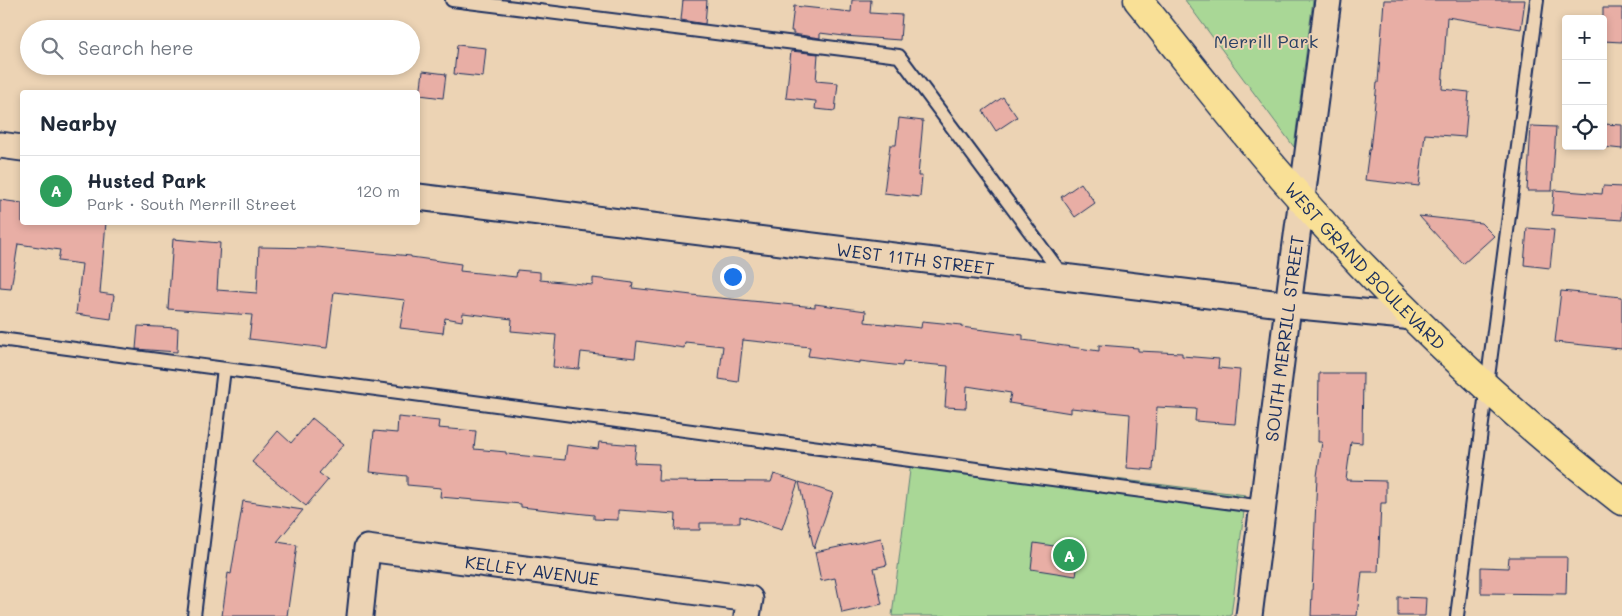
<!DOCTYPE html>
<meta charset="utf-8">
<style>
:root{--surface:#fff;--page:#f2f2f3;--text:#1f2937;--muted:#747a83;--line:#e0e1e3;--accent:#111827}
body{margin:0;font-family:Mali,sans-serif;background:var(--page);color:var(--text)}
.controls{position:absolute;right:15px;top:15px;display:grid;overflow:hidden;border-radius:5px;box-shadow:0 2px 8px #0003}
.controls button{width:45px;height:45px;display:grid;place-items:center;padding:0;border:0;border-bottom:1px solid var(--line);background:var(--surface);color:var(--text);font:25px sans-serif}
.you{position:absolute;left:732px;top:276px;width:18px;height:18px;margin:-12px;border:4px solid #fff;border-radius:50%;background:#1a73e8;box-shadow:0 0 0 8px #1a73e833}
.badge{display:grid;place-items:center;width:32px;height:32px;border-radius:50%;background:var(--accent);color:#fff;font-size:16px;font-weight:700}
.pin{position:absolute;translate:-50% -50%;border:2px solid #fff;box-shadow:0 1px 5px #0006}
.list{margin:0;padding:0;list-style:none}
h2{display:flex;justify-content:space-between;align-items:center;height:65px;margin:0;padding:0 20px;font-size:21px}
h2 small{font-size:16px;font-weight:400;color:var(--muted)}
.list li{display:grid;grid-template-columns:32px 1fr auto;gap:15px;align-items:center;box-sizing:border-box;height:70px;padding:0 20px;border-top:1px solid var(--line)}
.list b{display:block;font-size:19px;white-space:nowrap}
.list p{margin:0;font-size:16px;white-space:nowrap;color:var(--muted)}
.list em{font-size:16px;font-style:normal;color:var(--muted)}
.icon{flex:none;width:28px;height:28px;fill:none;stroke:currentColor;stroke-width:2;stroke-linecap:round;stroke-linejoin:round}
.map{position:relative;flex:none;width:1622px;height:616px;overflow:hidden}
.search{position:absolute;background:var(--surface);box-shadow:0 2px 8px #0003;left:20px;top:20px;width:400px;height:55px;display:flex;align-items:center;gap:12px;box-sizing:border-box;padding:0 18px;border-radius:28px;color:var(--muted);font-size:19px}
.panel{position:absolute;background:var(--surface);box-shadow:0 2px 8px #0003;left:20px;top:90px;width:400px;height:135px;border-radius:5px}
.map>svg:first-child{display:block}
.green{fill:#a9d796;stroke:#62837a}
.building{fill:#e8aea5;stroke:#1b2f5e}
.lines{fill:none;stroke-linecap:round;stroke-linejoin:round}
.lane-casing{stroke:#1b2f5e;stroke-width:16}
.street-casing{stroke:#1b2f5e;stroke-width:29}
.primary-casing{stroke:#1b2f5e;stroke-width:31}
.lane{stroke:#ecd3b4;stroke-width:12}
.street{stroke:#ecd3b4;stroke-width:25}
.primary{stroke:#f9e096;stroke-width:28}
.labels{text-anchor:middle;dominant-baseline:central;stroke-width:4;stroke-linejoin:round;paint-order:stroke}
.park-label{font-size:18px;fill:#294064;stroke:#ecd3b4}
.street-label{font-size:18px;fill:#1b2f5e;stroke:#ecd3b4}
</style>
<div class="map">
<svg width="1622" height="616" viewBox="0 0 1622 616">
<rect width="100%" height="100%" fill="#ecd3b4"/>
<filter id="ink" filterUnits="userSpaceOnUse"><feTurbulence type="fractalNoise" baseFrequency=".02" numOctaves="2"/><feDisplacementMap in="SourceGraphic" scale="10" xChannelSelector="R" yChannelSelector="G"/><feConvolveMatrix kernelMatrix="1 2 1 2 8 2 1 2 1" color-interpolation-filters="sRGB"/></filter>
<g filter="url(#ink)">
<g class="green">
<path d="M 1185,0 L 1313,0 L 1294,147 Z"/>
<path d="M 912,454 L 1246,495 L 1231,616 L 892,616 Z"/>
</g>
<g class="building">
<path d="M 683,0 L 707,0 L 705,24 L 681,20 Z"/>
<path d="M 852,0 L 871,0 L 870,13 L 902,15 L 900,40 L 844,36 L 820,33 L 820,38 L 793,34 L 793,31 L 791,31 L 794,6 L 851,12 Z"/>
<path d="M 1384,0 L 1525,0 L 1521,29 L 1447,17 L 1442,89 L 1469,92 L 1465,137 L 1425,134 L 1419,186 L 1365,180 L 1369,150 L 1370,150 L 1377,83 L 1378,83 Z"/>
<path d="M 1603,8 L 1622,8 L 1622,42 L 1603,41 Z"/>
<path d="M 457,45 L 486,48 L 483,77 L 454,74 Z"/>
<path d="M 791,51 L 818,54 L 816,81 L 838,83 L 835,111 L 815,109 L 816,101 L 786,98 Z"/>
<path d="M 423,71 L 446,74 L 443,98 L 420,95 Z"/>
<path d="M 1003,97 L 1017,117 L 996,131 L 983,111 Z"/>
<path d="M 899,118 L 923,121 L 918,176 L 922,176 L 920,197 L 884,193 L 890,145 L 896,145 Z"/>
<path d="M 1603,124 L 1622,125 L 1622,149 L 1603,147 Z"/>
<path d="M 1531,126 L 1556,127 L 1552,191 L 1527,191 Z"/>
<path d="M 1081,183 L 1095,203 L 1075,217 L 1061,197 Z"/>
<path d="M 1603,186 L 1622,187 L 1622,220 L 1552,215 L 1554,190 L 1602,194 Z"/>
<path d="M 0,200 L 22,203 L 22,222 L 106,222 L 100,293 L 114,295 L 111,319 L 76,314 L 82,264 L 58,261 L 60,250 L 18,244 L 11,289 L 0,288 Z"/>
<path d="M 1419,216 L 1481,223 L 1494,236 L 1463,264 Z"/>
<path d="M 1527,228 L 1554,230 L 1550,268 L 1524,265 Z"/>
<path d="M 173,239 L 220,243 L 217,290 L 257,293 L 259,247 L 316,248 L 316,247 L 411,256 L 411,257 L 461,264 L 460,271 L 516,277 L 517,270 L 540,272 L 540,280 L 593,285 L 593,278 L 633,283 L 632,288 L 709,297 L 815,307 L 815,304 L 866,311 L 865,322 L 921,328 L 922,321 L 962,325 L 961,327 L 1023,335 L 1023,340 L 1099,351 L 1099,345 L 1138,348 L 1138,351 L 1182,353 L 1182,356 L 1219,359 L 1218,368 L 1240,370 L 1235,424 L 1195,421 L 1196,409 L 1157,407 L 1153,470 L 1127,468 L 1130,414 L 1071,408 L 1071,413 L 1009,403 L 1011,393 L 967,386 L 966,408 L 945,407 L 948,366 L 903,362 L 902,366 L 860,361 L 860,363 L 808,356 L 810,347 L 743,340 L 738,382 L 719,379 L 723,346 L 685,342 L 684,348 L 637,341 L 635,358 L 581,352 L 579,369 L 553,367 L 556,335 L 511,331 L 512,319 L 463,313 L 462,321 L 445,318 L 443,333 L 400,328 L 405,300 L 334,292 L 327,348 L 249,339 L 252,315 L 168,309 Z"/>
<path d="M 1561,291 L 1622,297 L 1622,349 L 1555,342 Z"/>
<path d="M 138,326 L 178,328 L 177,352 L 136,349 Z"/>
<path d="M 1319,373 L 1363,373 L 1362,443 L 1351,442 L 1346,480 L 1386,481 L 1386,503 L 1381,503 L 1378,572 L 1362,572 L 1357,616 L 1311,616 L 1317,476 L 1322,442 L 1318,442 Z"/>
<path d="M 398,417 L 439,421 L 438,428 L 476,431 L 474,449 L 506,452 L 506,454 L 565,460 L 567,445 L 598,449 L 599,442 L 636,445 L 634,463 L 659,464 L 658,481 L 771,482 L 774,474 L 798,482 L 782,529 L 740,516 L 740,523 L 700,523 L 700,530 L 675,530 L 676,514 L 618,510 L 618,520 L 594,519 L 594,515 L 521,507 L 521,504 L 440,497 L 441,488 L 407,485 L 407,476 L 370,472 L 374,431 L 397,433 Z"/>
<path d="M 312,418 L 344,444 L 319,473 L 328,480 L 306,506 L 252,462 L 278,431 L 291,443 Z"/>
<path d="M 799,482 L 833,493 L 814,549 Z"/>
<path d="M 243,501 L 303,510 L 277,542 L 297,545 L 287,616 L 222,616 L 228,573 L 231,574 Z"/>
<path d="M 881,538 L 887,565 L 874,568 L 882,604 L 842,613 L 835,578 L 821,581 L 815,552 Z"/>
<path d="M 1034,543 L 1080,550 L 1076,576 L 1031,569 Z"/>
<path d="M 1509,557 L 1567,557 L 1566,594 L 1481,593 L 1481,567 L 1508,568 Z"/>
<path d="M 1398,597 L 1426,598 L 1425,616 L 1398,616 Z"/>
</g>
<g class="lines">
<g class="lane-casing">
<g id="lane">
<path d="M 452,0 L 899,56 L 1063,276"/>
<path d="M 0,339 L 1263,507"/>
<path d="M 194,616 L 224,369"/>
<path d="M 1457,616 L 1537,0"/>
</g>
</g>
<g class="street-casing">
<g id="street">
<path d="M 0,145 L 22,148"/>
<path id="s1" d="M 418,197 L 1289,305 L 1414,317"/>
<path id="s2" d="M 360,616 L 367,548 L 750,599 L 747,616"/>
<path id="s3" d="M 1249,616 C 1275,411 1300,205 1328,0"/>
</g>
</g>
<g class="primary-casing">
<g id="primary">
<path id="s4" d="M 1138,0 C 1186,59 1232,119 1281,176 C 1383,294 1498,405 1622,501"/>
</g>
</g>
<use href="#lane" class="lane"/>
<use href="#street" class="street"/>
<use href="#primary" class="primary"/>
</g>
</g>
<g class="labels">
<g class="park-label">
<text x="1266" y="41">Merrill Park</text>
</g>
<g class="street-label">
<text stroke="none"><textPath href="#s1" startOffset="501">WEST 11TH STREET</textPath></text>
<text stroke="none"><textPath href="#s4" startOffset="350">WEST GRAND BOULEVARD</textPath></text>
<text stroke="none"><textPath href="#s3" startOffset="280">SOUTH MERRILL STREET</textPath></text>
<text stroke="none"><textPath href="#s2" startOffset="235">KELLEY AVENUE</textPath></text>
</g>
</g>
</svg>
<div class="controls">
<button>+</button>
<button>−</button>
<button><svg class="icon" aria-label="locate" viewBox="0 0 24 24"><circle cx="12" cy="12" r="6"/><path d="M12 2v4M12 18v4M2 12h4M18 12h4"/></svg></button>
</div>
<div class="you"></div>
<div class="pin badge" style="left:1069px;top:555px;background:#2e9e5b">A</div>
<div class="search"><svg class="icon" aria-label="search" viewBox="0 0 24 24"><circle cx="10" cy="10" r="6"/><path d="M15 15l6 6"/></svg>Search here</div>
<section class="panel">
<h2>Nearby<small></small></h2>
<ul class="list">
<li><span class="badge" style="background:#2e9e5b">A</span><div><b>Husted Park</b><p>Park · South Merrill Street</p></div><em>120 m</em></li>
</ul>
</section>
</div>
